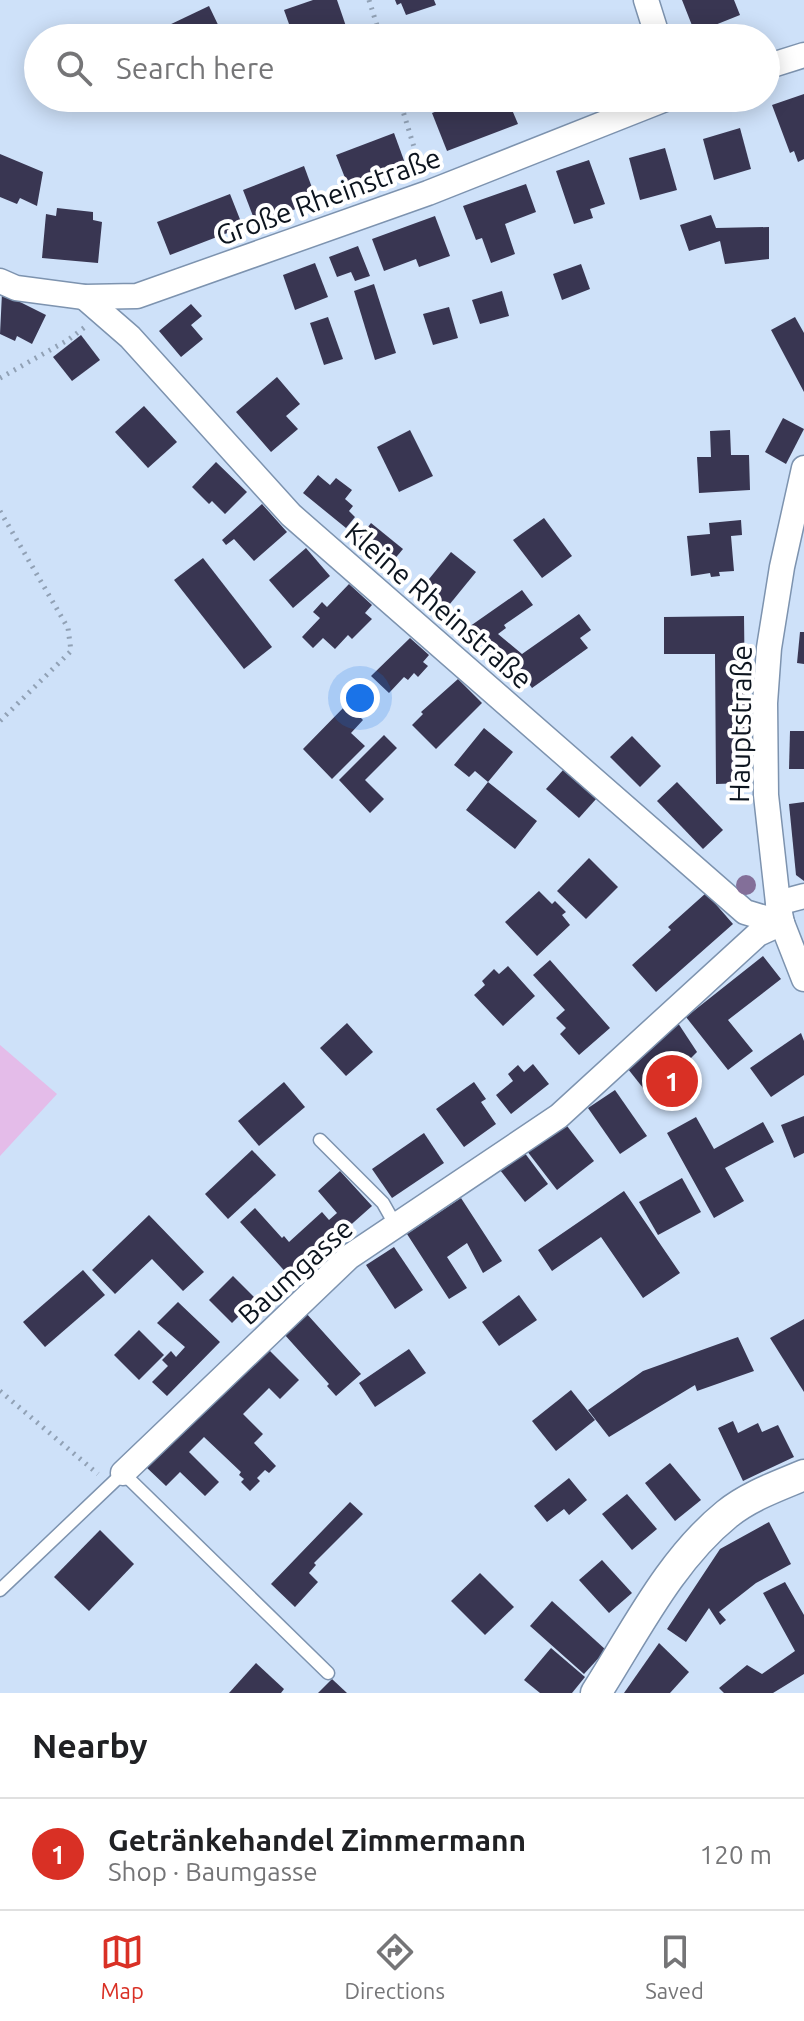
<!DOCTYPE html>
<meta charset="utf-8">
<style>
:root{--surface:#fff;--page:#f2f2f2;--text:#202124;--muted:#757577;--line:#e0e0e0;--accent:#d93025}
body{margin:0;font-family:Ubuntu,sans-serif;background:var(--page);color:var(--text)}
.you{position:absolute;left:360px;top:698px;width:28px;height:28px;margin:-20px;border:6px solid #fff;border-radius:50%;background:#1a73e8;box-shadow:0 0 0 12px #1a73e833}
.badge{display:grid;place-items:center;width:52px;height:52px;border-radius:50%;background:var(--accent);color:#fff;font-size:26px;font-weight:700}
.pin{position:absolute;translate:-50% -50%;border:4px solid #fff;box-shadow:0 2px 8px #0006}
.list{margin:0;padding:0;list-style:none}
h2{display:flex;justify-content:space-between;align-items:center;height:104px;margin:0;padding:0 32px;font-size:34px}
h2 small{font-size:26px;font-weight:400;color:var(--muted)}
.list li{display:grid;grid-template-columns:52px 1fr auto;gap:24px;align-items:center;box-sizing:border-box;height:112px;padding:0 32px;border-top:2px solid var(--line)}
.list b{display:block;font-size:30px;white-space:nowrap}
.list p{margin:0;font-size:26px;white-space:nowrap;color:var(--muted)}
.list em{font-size:26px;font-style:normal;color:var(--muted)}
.icon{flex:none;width:44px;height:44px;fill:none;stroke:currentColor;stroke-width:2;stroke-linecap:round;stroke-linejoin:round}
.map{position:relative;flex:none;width:804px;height:1693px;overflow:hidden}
.search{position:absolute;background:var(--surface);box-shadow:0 4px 20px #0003;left:24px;right:24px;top:24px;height:88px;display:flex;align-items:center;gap:20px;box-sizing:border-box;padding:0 28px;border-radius:44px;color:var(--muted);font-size:30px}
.sheet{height:216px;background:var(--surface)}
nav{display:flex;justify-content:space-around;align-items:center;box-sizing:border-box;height:112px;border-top:2px solid var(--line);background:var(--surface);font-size:22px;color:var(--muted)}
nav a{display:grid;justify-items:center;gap:4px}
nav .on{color:var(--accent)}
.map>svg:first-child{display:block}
.green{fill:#e4bce9}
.building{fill:#393652}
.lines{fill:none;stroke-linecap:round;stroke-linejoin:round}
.service-casing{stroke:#7d93af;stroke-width:15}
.minor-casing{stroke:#7d93af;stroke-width:27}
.tertiary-casing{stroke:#7d93af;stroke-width:33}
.path{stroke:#91a1b5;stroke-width:5;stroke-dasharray:2 6;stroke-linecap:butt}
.service{stroke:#fff;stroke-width:12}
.minor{stroke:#fff;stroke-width:24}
.tertiary{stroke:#fff;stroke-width:30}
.tree{fill:#836f99}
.labels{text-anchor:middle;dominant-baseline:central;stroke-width:8;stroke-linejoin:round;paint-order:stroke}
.street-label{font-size:28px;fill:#0c141e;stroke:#fff}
</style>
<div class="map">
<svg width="804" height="1693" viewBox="0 0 804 1693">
<rect width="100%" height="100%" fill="#cee1f9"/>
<path class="green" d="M 0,1045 L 57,1094 L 0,1156 Z"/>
<g class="building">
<path d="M 337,0 L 350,38 L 294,38 L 284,10 L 313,0 Z"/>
<path d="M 395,0 L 434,0 L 436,5 L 406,15 L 401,3 L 397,5 Z"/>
<path d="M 682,0 L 734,0 L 740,15 L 695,33 Z"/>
<path d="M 209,6 L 222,33 L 211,38 L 173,38 L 167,26 Z"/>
<path d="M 804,94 L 804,159 L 798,162 L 794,151 L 790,153 L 772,105 Z"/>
<path d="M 470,98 L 507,98 L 518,124 L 447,151 L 432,113 Z"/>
<path d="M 740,128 L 751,169 L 714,180 L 703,139 Z"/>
<path d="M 394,133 L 406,166 L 349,188 L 336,155 Z"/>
<path d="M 665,148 L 677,190 L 640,200 L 629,158 Z"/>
<path d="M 0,154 L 43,172 L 37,206 L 20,198 L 17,204 L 0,197 Z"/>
<path d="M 589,160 L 605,204 L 590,209 L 593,218 L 574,224 L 556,171 Z"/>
<path d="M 304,166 L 317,201 L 256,224 L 243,190 Z"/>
<path d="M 526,184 L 536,212 L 505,224 L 515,254 L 491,263 L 482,238 L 476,240 L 463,206 Z"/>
<path d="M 230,194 L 243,227 L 170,255 L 157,222 Z"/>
<path d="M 57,208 L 93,212 L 93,220 L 102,222 L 98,263 L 42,258 L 46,214 L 56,216 Z"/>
<path d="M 711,215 L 716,228 L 769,227 L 769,259 L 725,264 L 720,241 L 689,251 L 680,225 Z"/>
<path d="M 435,216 L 450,256 L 419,267 L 416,259 L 384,271 L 372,239 Z"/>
<path d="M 358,246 L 370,276 L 355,281 L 351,272 L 337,277 L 329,257 Z"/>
<path d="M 315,263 L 328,297 L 295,310 L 283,275 Z"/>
<path d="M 581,264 L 590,289 L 562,300 L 553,274 Z"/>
<path d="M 374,284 L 396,353 L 375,360 L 354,291 Z"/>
<path d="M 502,291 L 509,316 L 480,324 L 472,300 Z"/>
<path d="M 2,293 L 46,315 L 32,344 L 17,336 L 15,341 L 0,334 Z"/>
<path d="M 191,304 L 202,316 L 191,325 L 203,339 L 181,357 L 159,331 Z"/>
<path d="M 449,307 L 458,338 L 433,345 L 423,314 Z"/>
<path d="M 328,317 L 343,359 L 324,365 L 310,323 Z"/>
<path d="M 795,317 L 804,333 L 804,392 L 771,330 Z"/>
<path d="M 81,335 L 100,360 L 72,381 L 53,357 Z"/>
<path d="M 277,377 L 300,404 L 286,416 L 298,429 L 271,452 L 236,412 Z"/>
<path d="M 144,406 L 177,442 L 148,468 L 115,432 Z"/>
<path d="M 783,418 L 804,429 L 786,464 L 765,452 Z"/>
<path d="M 410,430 L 433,476 L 399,492 L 377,447 Z"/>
<path d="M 730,430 L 731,455 L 749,455 L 750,490 L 699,493 L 697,457 L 711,457 L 710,431 Z"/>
<path d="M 216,462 L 247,492 L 225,514 L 212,501 L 209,504 L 192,487 Z"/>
<path d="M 318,475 L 330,485 L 336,478 L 352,490 L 345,499 L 353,506 L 349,511 L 355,517 L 346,528 L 303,493 Z"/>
<path d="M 262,504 L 287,532 L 254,561 L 234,539 L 226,545 L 222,540 Z"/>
<path d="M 544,518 L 572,556 L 542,578 L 513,540 Z"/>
<path d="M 741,520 L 742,535 L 731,536 L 734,571 L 719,572 L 720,576 L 711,577 L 710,573 L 691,576 L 687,536 L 710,534 L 709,523 Z"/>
<path d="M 371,523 L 403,549 L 388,567 L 357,541 Z"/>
<path d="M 306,548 L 330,576 L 293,608 L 269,580 Z"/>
<path d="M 451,552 L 476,572 L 445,610 L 420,590 Z"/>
<path d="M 203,558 L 272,647 L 244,669 L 174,580 Z"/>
<path d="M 349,584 L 372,605 L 365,613 L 372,619 L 352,639 L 348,635 L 335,649 L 323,638 L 313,648 L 302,637 L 320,618 L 313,612 L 322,602 L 327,607 Z"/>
<path d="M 522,590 L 533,605 L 504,625 L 506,628 L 498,634 L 522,654 L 579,614 L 591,630 L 580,638 L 588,648 L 532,688 L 513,661 L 505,666 L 466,629 Z"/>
<path d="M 744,616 L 746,783 L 716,784 L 715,654 L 664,654 L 664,617 Z"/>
<path d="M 800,632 L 804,632 L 804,664 L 797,663 Z"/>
<path d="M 410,638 L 429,655 L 423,662 L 428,666 L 418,677 L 414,673 L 408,680 L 404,677 L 389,693 L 371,676 Z"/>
<path d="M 458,679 L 482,703 L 436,749 L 412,725 L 423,714 L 421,712 Z"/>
<path d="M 347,704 L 363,720 L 351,733 L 365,746 L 332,779 L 303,749 Z"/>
<path d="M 484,728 L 513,752 L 488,782 L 537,821 L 515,849 L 466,810 L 488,782 L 475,771 L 469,777 L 454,765 Z"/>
<path d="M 790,731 L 804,731 L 804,769 L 789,769 Z"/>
<path d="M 384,735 L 397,748 L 365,780 L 384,799 L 370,813 L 339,780 Z"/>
<path d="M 632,736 L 661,766 L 640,787 L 610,757 Z"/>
<path d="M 564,769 L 597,798 L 579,818 L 546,789 Z"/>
<path d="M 677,782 L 723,830 L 703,849 L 657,801 Z"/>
<path d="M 804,802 L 804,881 L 796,875 L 789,804 Z"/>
<path d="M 589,858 L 618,887 L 586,919 L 557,891 Z"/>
<path d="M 539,891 L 552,904 L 555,901 L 566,912 L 562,915 L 570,925 L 537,956 L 505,922 Z"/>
<path d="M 706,893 L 733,924 L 656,992 L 632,965 L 671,930 L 668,927 Z"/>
<path d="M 763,956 L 781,979 L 728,1020 L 753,1051 L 728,1070 L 686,1017 Z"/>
<path d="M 550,960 L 610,1028 L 579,1055 L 560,1034 L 566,1028 L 556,1018 L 565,1010 L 533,975 Z"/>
<path d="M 508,966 L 535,996 L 503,1026 L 474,995 L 485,985 L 482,981 L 494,969 L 499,974 Z"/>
<path d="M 347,1023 L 373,1052 L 346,1076 L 320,1048 Z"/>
<path d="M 678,1023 L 697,1052 L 651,1098 L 628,1069 Z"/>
<path d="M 801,1033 L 804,1041 L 804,1075 L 771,1097 L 750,1068 Z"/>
<path d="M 533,1064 L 549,1084 L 511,1114 L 496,1095 L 513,1081 L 508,1074 L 518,1065 L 524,1072 Z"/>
<path d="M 284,1082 L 305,1107 L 259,1146 L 238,1121 Z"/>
<path d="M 474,1082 L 486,1099 L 481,1102 L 496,1124 L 464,1147 L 436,1109 Z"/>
<path d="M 615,1090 L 647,1136 L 620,1154 L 588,1108 Z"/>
<path d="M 804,1116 L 804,1153 L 794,1158 L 781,1125 Z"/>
<path d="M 696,1117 L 714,1149 L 763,1122 L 774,1142 L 725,1168 L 744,1201 L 714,1218 L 667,1133 Z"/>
<path d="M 564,1122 L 594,1161 L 557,1190 L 527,1151 Z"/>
<path d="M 424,1133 L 444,1163 L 392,1198 L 372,1169 Z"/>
<path d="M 252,1150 L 276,1175 L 228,1219 L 205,1194 Z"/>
<path d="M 524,1152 L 548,1184 L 525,1202 L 500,1170 Z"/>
<path d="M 340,1171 L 372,1206 L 291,1278 L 240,1222 L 255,1208 L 282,1238 L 284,1236 L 289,1242 L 322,1212 L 329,1220 L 337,1213 L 318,1191 Z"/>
<path d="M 682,1178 L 701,1212 L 658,1235 L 639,1202 Z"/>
<path d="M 624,1191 L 680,1273 L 643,1298 L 601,1237 L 552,1271 L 538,1250 Z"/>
<path d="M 461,1198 L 502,1261 L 483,1273 L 467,1243 L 447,1257 L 467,1288 L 449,1299 L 407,1234 Z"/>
<path d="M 149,1215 L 204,1272 L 183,1291 L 152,1259 L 115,1294 L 92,1270 Z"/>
<path d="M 394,1247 L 423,1290 L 395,1309 L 366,1265 Z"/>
<path d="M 83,1270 L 105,1295 L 45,1347 L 23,1322 Z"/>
<path d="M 233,1276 L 256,1299 L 232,1323 L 209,1300 Z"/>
<path d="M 519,1295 L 537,1320 L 499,1346 L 482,1322 Z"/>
<path d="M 178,1302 L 220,1342 L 167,1396 L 152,1382 L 168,1366 L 162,1360 L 171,1351 L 176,1357 L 185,1347 L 157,1323 Z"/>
<path d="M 306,1313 L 361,1374 L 336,1396 L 327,1386 L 329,1384 L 284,1334 Z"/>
<path d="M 804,1319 L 804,1392 L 770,1338 Z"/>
<path d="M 139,1330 L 164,1355 L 139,1380 L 114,1355 Z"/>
<path d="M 738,1337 L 754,1371 L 697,1391 L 695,1385 L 609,1437 L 588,1410 L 643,1371 Z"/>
<path d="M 267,1348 L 299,1380 L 280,1399 L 269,1388 L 243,1414 L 263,1434 L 254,1443 L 276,1466 L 269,1473 L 265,1470 L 257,1478 L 260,1481 L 250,1491 L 241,1482 L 244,1479 L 239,1475 L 241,1472 L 204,1437 L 189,1452 L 219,1482 L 205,1496 L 180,1472 L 166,1486 L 146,1467 Z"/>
<path d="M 409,1349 L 426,1373 L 375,1407 L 359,1383 Z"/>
<path d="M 571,1390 L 595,1420 L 556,1451 L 532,1421 Z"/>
<path d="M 733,1421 L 738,1433 L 758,1423 L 762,1432 L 778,1425 L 794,1457 L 743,1481 L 718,1428 Z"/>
<path d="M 670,1463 L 701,1500 L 675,1521 L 645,1483 Z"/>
<path d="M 569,1478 L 587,1500 L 569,1515 L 564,1509 L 547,1522 L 534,1506 Z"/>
<path d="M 627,1494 L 657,1529 L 632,1550 L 602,1514 Z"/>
<path d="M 350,1502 L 363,1514 L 314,1563 L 316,1565 L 309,1573 L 318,1582 L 295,1607 L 271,1584 Z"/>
<path d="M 769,1522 L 791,1564 L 756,1583 L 719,1612 L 726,1620 L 720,1625 L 709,1608 L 686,1642 L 667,1629 L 720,1549 Z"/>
<path d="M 100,1530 L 134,1564 L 89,1611 L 54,1577 Z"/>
<path d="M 602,1560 L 632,1593 L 609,1613 L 579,1580 Z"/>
<path d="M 480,1573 L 514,1607 L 485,1635 L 451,1601 Z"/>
<path d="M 785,1582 L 804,1615 L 804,1674 L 773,1693 L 724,1693 L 719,1688 L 747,1665 L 762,1674 L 795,1651 L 763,1593 Z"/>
<path d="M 552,1601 L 606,1650 L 584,1674 L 530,1626 Z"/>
<path d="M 659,1643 L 689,1672 L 670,1693 L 624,1693 Z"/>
<path d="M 551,1648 L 585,1677 L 572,1693 L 540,1693 L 524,1680 Z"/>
<path d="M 256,1663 L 284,1689 L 281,1693 L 229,1693 Z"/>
<path d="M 332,1679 L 347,1693 L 318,1693 Z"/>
</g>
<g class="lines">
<g class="service-casing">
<g id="service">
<path d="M 320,1140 L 383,1203 L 396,1226"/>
<path d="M 0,1590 L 123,1473 L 328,1673"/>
</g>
</g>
<g class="minor-casing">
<g id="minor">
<path d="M 646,0 L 658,38"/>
<path d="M 766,67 L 804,55"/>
<path d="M 0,281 L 16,288 L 84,297 L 137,296 L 428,193 L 668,98"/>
<path d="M 84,297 L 130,337 L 291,515 L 745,912 L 782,923"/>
<path d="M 804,468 L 782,567 L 769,648 L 765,703 L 766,795 L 778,903 L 782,923 L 804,979"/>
<path d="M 778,903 L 804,896"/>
<path d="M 123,1473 L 349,1257 L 559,1116 L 758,934 L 782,923"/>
</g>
</g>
<g class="tertiary-casing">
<path id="tertiary" d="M 596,1693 C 635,1632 670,1560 727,1514 C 749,1496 778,1486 804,1475"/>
</g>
<g class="path">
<path d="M 369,0 L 381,38"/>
<path d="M 399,98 L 421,170"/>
<path d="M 0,378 L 68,340 L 85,327"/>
<path d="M 0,511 L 68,628 L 71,651 L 0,721"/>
<path d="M 0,1391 L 98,1474"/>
</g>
<use href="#service" class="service"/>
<use href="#minor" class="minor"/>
<use href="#tertiary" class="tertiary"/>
</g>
<circle class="tree" cx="746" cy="885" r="10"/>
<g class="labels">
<g class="street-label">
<text transform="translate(328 196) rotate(-20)">Große Rheinstraße</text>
<text transform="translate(439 605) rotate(41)">Kleine Rheinstraße</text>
<text transform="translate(740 724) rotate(-89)">Hauptstraße</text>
<text transform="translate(295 1271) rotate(-42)">Baumgasse</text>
</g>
</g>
</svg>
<div class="you"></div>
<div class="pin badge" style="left:672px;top:1081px">1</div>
<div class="search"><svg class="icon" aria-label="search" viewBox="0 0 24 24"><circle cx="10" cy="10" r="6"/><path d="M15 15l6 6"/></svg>Search here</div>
</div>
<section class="sheet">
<h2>Nearby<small></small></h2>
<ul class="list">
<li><span class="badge">1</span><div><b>Getränkehandel Zimmermann</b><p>Shop · Baumgasse</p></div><em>120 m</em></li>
</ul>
</section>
<nav>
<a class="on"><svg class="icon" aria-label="map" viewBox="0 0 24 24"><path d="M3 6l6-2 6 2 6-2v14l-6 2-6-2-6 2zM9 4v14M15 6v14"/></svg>Map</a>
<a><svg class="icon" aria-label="directions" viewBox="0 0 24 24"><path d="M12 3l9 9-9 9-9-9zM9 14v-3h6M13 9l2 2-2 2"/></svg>Directions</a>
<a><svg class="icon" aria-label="saved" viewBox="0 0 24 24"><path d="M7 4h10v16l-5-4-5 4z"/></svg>Saved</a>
</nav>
